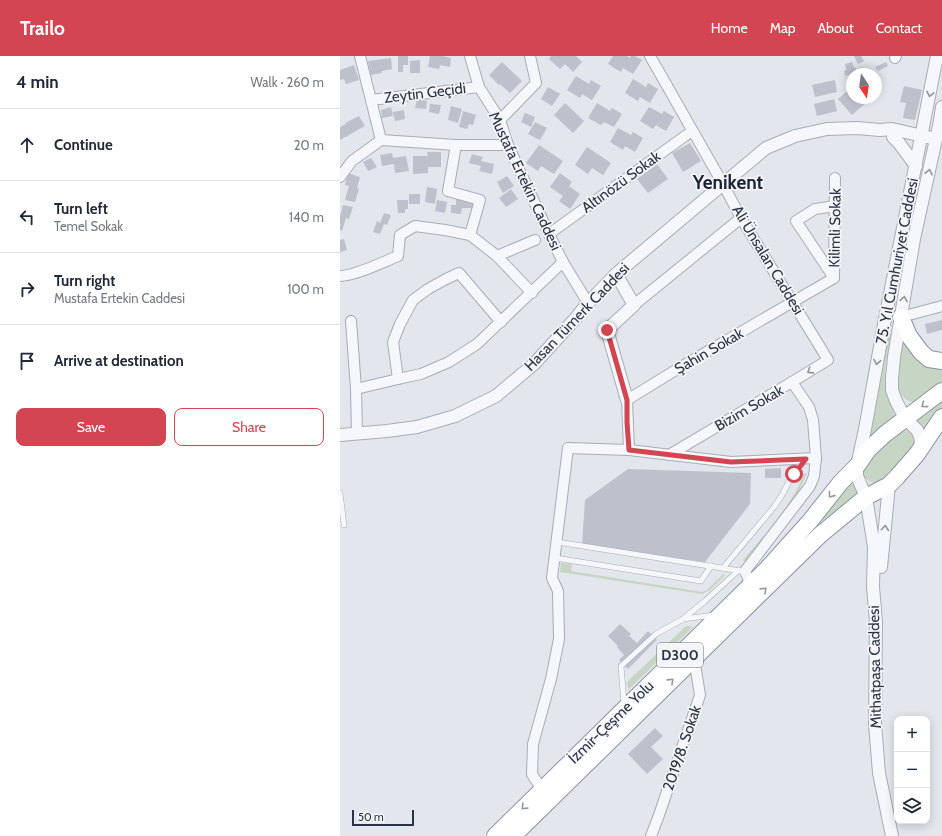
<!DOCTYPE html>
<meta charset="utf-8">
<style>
:root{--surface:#fff;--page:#f6f6f7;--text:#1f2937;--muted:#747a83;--line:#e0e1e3;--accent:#d34551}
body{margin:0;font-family:Cabin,sans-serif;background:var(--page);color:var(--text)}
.controls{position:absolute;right:12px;bottom:12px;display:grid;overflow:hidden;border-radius:8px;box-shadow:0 2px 10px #0003}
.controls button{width:36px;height:36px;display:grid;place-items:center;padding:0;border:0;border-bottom:1px solid var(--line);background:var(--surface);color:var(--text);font:20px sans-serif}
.compass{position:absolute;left:506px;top:12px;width:36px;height:36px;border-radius:50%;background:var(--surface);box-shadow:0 2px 10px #0003;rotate:167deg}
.scale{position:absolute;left:12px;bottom:10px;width:62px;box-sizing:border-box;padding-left:4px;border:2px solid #2a3245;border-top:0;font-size:11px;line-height:14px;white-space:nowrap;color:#2a3245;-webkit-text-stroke:3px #f3f5f9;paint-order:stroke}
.stop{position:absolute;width:12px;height:12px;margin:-9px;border:3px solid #d34551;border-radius:50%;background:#fff}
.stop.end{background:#d34551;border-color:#fff;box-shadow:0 1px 4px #0008}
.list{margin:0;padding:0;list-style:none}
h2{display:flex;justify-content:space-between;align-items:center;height:52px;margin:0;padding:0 16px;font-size:17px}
h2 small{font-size:13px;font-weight:400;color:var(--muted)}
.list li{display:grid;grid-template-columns:26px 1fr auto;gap:12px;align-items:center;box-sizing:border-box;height:72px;padding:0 16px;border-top:1px solid var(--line)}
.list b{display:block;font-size:15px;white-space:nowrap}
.list p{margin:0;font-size:13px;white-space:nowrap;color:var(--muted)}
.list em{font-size:13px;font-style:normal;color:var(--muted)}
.actions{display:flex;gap:8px;padding:12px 16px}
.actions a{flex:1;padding:9px 0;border:1px solid var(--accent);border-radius:8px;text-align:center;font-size:14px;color:var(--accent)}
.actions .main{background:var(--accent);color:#fff}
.icon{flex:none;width:22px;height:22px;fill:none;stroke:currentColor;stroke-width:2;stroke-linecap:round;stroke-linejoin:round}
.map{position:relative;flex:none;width:602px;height:780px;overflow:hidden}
header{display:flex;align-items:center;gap:24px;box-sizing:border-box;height:56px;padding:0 20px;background:var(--accent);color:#fff}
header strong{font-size:19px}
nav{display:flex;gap:22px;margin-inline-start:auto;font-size:14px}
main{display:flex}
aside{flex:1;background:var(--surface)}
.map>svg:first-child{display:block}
.green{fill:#c7d6c4}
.building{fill:#bdc1cc}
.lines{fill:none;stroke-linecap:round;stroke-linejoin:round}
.service-casing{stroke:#a8acb7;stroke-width:6}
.minor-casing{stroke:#a8acb7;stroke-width:12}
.tertiary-casing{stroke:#a8acb7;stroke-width:14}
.trunk-casing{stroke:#8a92a3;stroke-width:18}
.service{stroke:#f6f7fa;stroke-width:5}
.minor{stroke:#f6f7fa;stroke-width:10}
.tertiary{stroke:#f6f7fa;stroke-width:12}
.trunk{stroke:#fff;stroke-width:16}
.oneway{stroke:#9094a0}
.oneway2{stroke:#9498a2}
.route{stroke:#d34551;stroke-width:5}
.labels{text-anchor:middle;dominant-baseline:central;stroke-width:3.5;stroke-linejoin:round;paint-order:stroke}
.shield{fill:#f3f5f9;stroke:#666c7b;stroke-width:1}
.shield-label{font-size:14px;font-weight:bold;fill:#2a3245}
.street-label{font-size:15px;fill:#2a3245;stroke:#f3f5f9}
.district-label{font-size:19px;font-weight:bold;fill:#1c2336;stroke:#f3f5f9}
</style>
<header>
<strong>Trailo</strong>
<nav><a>Home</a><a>Map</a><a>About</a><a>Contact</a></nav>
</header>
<main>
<aside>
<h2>4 min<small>Walk · 260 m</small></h2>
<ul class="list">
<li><svg class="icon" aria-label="ahead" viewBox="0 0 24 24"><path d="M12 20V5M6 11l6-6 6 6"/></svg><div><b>Continue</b></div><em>20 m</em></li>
<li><svg class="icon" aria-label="left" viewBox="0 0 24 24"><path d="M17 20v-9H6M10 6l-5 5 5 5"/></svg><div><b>Turn left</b><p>Temel Sokak</p></div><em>140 m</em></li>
<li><svg class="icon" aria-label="right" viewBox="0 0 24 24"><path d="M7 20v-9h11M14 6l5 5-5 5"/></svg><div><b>Turn right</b><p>Mustafa Ertekin Caddesi</p></div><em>100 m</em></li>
<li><svg class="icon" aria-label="arrive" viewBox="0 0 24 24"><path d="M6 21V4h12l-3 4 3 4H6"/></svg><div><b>Arrive at destination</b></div></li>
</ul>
<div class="actions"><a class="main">Save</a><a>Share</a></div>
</aside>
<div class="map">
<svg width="602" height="780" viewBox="0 0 602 780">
<rect width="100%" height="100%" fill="#e3e6ec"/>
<g class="green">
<path d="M 548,277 L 552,278 C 547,298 542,319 547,339 C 549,346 553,353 555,360 L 553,363 L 528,384 Z"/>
<path d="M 561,283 L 602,311 L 602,326 L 578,345 C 567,349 560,339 557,329 Z"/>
<path d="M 602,342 L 602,355 L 587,375 L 573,364 Z"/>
<path d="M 564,374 L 572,376 C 575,381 576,385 574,391 C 573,396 566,401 563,406 C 556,414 544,431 531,426 C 528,425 526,422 523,421 L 523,414 L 527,401 Z"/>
<path d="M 464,417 L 467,417 C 454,452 428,478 405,506 L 403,504 C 424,479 453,448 464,417 Z"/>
<path d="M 511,427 L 514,427 L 517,433 L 518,439 L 516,443 L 474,470 Z"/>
<path d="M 221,507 L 232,508 L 231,515 L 362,536 L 367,534 L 383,518 L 385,519 L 370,534 L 362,538 L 220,516 Z"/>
<path d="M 346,570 L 353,571 L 288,634 L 287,626 Z"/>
</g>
<g class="building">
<path d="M 58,0 L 68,0 L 68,9 L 63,9 L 63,16 L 58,16 Z"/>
<path d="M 90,0 L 103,0 L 111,2 L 110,11 L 100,9 L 99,13 L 88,11 Z"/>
<path d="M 211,0 L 236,0 L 242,6 L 233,16 L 225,8 L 220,13 L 209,3 Z"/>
<path d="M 273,0 L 287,0 L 290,2 L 291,0 L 295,0 L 302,4 L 293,18 L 283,12 L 281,16 L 268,8 Z"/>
<path d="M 514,0 L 521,0 L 524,5 L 518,8 Z"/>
<path d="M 51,2 L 52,13 L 42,15 L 42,17 L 31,19 L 28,5 Z"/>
<path d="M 80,4 L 80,17 L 70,17 L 70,5 Z"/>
<path d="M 162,6 L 182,25 L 170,37 L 160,28 L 159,29 L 149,19 Z"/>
<path d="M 512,6 L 514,12 L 516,12 L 517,17 L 505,20 L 504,15 L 506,14 L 505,8 Z"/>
<path d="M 546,6 L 548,10 L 538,15 L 535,11 Z"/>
<path d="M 14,9 L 19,24 L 6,28 L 4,23 L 0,24 L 0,14 Z"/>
<path d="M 236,20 L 249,28 L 251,24 L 261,30 L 252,44 L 242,38 L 240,42 L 227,34 Z"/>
<path d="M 293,23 L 306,31 L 308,27 L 318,33 L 310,47 L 300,41 L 298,45 L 285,37 Z"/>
<path d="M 495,24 L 497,36 L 475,41 L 472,29 Z"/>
<path d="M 564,30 L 582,34 L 575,64 L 563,62 L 566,47 L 560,46 Z"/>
<path d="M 208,31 L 220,38 L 212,50 L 201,43 Z"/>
<path d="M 512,31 L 512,42 L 524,42 L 527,46 L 512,59 L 498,43 Z"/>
<path d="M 77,43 L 87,45 L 86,53 L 75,52 Z"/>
<path d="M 494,43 L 497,55 L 477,60 L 474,48 Z"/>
<path d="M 225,47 L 244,65 L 233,77 L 214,59 Z"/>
<path d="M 257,47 L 270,55 L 272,52 L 282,58 L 274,71 L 264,66 L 261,69 L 248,62 Z"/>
<path d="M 90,48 L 101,49 L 99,58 L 89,56 Z"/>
<path d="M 111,50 L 122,53 L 118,67 L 108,64 Z"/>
<path d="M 51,51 L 53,60 L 42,62 L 41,54 Z"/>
<path d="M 309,51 L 322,58 L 324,55 L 334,61 L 326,75 L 316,69 L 313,73 L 300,65 Z"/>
<path d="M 64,54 L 65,63 L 55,65 L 53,56 Z"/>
<path d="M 123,55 L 136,59 L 133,69 L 129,68 L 127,73 L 119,71 Z"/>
<path d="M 185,57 L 195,61 L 191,71 L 181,66 Z"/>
<path d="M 19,60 L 25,70 L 0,84 L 0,71 L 6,68 L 5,67 Z"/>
<path d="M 195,66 L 207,72 L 200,84 L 188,78 Z"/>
<path d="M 278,72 L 291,79 L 293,76 L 303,82 L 295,96 L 285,90 L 283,94 L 270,86 Z"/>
<path d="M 350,87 L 361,105 L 343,116 L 332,97 Z"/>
<path d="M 199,89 L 223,105 L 214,118 L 201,110 L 198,115 L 186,107 Z"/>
<path d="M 247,91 L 271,107 L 263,119 L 252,112 L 248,118 L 235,109 Z"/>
<path d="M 87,96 L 101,96 L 101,111 L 88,111 L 88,117 L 73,118 L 73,100 L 88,100 Z"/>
<path d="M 52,97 L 53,102 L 66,100 L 69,115 L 55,117 L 54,108 L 42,110 L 40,99 Z"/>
<path d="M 132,98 L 143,101 L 141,105 L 154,108 L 152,118 L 139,115 L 141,110 L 129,107 Z"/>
<path d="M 31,102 L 37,111 L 28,115 L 23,106 Z"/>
<path d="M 317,108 L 328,123 L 308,137 L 297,123 Z"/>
<path d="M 8,117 L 20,121 L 17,132 L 19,133 L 15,146 L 5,144 L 9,130 L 5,129 Z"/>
<path d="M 220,117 L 232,126 L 229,130 L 240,138 L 230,153 L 219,145 L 223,140 L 210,131 Z"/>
<path d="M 167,120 L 174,130 L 163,137 L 157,126 Z"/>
<path d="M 87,131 L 97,133 L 95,148 L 85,146 Z"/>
<path d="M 171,133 L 178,143 L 166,151 L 159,142 Z"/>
<rect x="69" y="138" width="11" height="10"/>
<path d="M 57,144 L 68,144 L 68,153 L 65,153 L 65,157 L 58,157 Z"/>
<path d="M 97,144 L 107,146 L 105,157 L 95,155 Z"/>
<path d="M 116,144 L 133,144 L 133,152 L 122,152 L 121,158 L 111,157 L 111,149 L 116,149 Z"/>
<path d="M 3,149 L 13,151 L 9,163 L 6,162 L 2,175 L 0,174 L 0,160 Z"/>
<path d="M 44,157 L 51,159 L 47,169 L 44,168 L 40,178 L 33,176 L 37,165 L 40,167 Z"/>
<path d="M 4,183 L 7,194 L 0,196 L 0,184 Z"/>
<path d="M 602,264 L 602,274 L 587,278 L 585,268 Z"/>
<path d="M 441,412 L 441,422 L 425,422 L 425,413 Z"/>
<path d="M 288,413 L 411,417 L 410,448 L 365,506 L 242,489 L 245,444 Z"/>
<path d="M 280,568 L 291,578 L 289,580 L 297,587 L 308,575 L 317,584 L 288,613 L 279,604 L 284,599 L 277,591 L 278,590 L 268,580 Z"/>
<path d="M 315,672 L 323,680 L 311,691 L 323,703 L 307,718 L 288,698 Z"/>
</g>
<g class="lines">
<g class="service-casing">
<g id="service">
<path d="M 0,437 L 4,469"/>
<path d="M 217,486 L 401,515"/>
<path d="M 215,502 L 361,525 L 371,510"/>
<path d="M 383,512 L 434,451 L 442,439 L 453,418 L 466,403"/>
<path d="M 343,563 L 375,559"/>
<path d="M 284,648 L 281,610 L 316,578 L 343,563 L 365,545 L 399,514"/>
</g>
</g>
<g class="minor-casing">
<g id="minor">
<path d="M 20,0 L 41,84"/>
<path d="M 130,0 L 139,31 L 160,64 L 168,89 L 209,178 L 223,206 L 248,247"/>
<path d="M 310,0 L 383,128 L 401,162 L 488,304 L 452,326 L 329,399"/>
<path d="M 555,2 L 556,0"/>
<path d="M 31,44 L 139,31"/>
<path d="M 160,64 L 196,27 L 190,0"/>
<path d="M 41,84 L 116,89 L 168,89"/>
<path d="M 116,89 L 108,135 L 140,144 L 130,179"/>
<path d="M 0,121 L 12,105 L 41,84"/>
<path d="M 209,178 L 352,75"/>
<path d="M 157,200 L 195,184"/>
<path d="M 0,220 C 15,220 43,206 58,200 L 60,179 L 75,170 L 105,174 L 130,179 L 157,200 L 192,237"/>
<path d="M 494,222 L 456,165 L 475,153 L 495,150"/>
<path d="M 294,249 L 401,162"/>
<path d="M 561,261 L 602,250"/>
<path d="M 11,265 L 16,333"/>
<path d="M 58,323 L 53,286 L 60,268 L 73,244 L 88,233 L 106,223 L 119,217 L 161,266"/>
<path d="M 17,378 L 16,333 L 58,323 L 81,318 L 109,306 L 137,288 L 223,206"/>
<path d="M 289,394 L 287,344 L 339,312 L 494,222 L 495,122"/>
<path d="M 411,529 L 405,515 L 470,430 L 474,420 L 476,402 L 473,364 L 469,351 L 452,326"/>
<path d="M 202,734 L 192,718 L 193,688 L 211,623 L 219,583 L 218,535 L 212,522 L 228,392 L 289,394 L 391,406 L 476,402"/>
<path d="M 311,780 L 319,759 L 360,639 L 354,602"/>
</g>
</g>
<g class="tertiary-casing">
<g id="tertiary">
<path d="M 553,81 L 559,87 L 576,110"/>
<path d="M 276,218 L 294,249 L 267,274 L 287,344"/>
<path d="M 0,379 L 47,375 L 77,371 L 115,360 L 156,340 L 194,308 L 235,263 L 248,247 L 276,218 L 426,92 L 455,80 L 487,73 L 517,72 L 540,74 L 552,73 L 596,83"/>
<path d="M 578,396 L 581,387 L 580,380 L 577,374 L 565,362 L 556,345 L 552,334 L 552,322 L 554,301 L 574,183 L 600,65 L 602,51"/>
<path d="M 541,511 L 549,429"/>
<path d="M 552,780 L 539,717 L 535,668 L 536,566 L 533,531 L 534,491 L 526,441 L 517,420 L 517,410 L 525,373 L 545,263 L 597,0"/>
</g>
</g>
<g class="trunk-casing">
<g id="trunk">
<path d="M 561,261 L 569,280 L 581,296 L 589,303 L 602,305"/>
<path d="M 155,780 L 426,514 L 470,465 L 501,426 L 517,410 L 528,394 L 545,378 L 602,335"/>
<path d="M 173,780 L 480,479 L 526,441 L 549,429 L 557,421 L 577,398 L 602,361"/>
</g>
</g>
<use href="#service" class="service"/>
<use href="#minor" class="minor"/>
<use href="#tertiary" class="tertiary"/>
<use href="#trunk" class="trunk"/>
</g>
<defs><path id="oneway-chevron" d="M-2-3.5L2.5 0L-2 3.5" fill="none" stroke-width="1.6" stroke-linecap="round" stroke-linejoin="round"/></defs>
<g class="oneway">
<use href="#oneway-chevron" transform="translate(590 38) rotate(102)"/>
<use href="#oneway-chevron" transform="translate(589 116) rotate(-78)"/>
<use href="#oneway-chevron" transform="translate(564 243) rotate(-81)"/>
<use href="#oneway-chevron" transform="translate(537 306) rotate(100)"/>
<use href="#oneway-chevron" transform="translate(470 315) rotate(147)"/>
<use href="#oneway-chevron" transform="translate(545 472) rotate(-85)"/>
</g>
<g class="oneway2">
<use href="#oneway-chevron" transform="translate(584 349) rotate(143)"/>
<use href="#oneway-chevron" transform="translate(491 439) rotate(129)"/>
<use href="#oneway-chevron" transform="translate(424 534) rotate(-44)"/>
<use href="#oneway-chevron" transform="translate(331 625) rotate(-44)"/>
<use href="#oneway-chevron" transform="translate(184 751) rotate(136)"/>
</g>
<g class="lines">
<path class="route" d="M 267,274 L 287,344 L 287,366 L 289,394 L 391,406 L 466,403 L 454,418"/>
</g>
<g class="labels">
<rect class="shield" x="317" y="587" width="46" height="24" rx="3"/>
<g class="shield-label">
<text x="340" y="599">D300</text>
</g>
<g class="street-label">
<text transform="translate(85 37) rotate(-7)">Zeytin Geçidi</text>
<text transform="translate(185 125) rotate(65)">Mustafa Ertekin Caddesi</text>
<text transform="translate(281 126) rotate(-36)">Altınözü Sokak</text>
<text transform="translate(495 172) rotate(-89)">Kilimli Sokak</text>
<text transform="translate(428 204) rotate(59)">Ali Ünsalan Caddesi</text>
<text transform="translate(557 205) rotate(-79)">75. Yıl Cumhuriyet Caddesi</text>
<text transform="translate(237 261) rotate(-46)">Hasan Tümerk Caddesi</text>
<text transform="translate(369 295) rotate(-30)">Şahin Sokak</text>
<text transform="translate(409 352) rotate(-30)">Bizim Sokak</text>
<text transform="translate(535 611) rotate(-91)">Mithatpaşa Caddesi</text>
<text transform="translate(271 666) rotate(-44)">İzmir-Çeşme Yolu</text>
<text transform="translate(342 692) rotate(-71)">2019/8. Sokak</text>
</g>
<g class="district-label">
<text x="388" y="126">Yenikent</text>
</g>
</g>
</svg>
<div class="controls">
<button>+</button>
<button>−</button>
<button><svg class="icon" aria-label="layers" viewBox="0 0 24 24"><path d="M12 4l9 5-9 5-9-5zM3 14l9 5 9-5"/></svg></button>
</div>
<svg class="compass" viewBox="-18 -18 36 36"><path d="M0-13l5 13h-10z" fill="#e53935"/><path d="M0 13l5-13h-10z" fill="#747a83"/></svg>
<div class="scale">50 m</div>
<div class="stop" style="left:454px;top:418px"></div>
<div class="stop end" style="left:267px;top:274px"></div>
</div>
</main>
